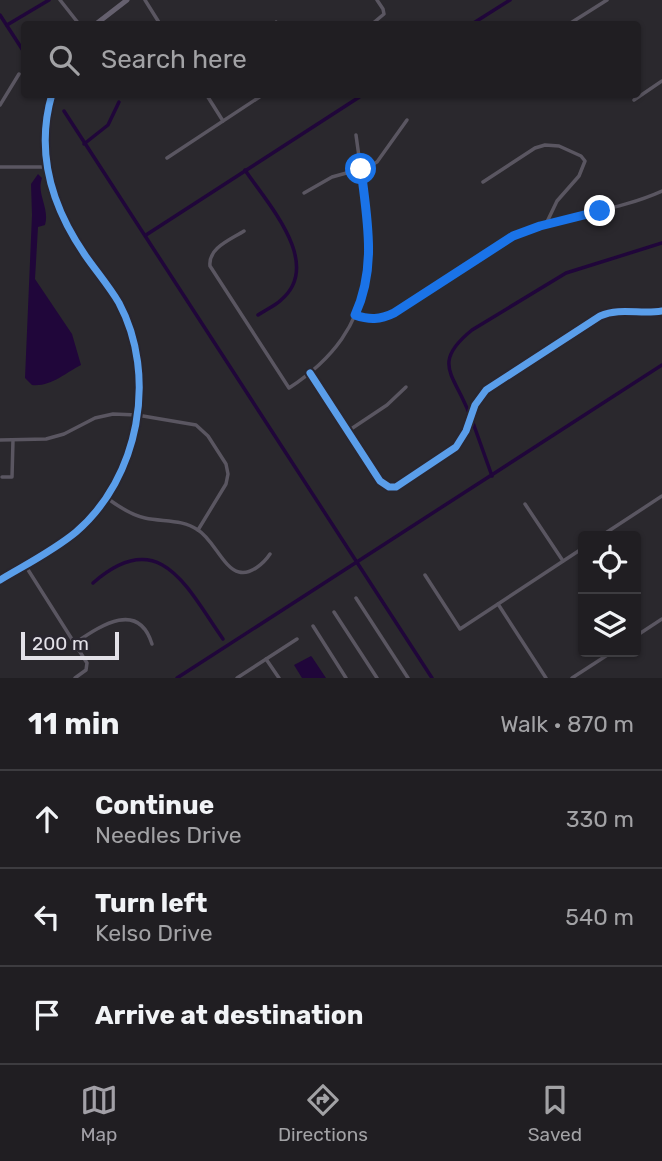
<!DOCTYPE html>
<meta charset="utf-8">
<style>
:root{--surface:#201e22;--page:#28272a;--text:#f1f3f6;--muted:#a2a2a5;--line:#3d3c40;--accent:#a2a0a7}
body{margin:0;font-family:Rubik,sans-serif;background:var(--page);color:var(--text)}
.controls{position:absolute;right:21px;bottom:21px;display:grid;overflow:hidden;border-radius:7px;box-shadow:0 2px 5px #0004}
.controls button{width:63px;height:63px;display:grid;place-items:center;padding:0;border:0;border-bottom:2px solid var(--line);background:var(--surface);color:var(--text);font:35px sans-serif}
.scale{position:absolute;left:21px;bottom:18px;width:98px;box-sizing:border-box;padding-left:7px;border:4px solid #e3e1e8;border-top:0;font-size:19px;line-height:24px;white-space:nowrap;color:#e3e1e8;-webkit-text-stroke:5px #29262f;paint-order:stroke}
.stop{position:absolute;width:21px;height:21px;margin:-16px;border:5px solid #1a73e8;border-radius:50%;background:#fff}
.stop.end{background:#1a73e8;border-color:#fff;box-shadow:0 2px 7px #0008}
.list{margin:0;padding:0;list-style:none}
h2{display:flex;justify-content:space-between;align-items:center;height:91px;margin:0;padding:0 28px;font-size:30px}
h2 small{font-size:23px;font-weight:400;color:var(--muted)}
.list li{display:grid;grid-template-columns:46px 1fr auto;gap:21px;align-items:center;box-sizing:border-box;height:98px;padding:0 28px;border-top:2px solid var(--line)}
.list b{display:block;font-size:26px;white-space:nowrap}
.list p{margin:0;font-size:23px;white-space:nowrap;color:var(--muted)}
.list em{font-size:23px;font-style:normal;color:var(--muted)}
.icon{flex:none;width:38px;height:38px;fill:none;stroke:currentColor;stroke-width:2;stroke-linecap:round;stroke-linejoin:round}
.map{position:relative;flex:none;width:662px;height:678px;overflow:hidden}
.search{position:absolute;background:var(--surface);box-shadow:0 2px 5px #0004;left:21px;right:21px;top:21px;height:77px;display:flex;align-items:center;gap:18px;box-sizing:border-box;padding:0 24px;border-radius:7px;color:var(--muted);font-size:26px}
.sheet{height:385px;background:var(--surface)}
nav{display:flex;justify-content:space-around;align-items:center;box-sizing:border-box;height:98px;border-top:2px solid var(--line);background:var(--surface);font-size:19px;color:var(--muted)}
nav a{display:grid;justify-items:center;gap:4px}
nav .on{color:var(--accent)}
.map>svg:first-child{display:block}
.water{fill:#20063a}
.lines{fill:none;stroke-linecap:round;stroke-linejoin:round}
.canal{stroke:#20063a;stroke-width:3.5}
.street{stroke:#5a5661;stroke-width:3.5}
.secondary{stroke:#65606e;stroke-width:5}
.cycleway-casing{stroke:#29262f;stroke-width:11}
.cycleway{stroke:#5a9eea;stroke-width:7}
.route{stroke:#1a73e8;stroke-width:9}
</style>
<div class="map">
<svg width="662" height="678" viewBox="0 0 662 678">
<rect width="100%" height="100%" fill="#2a282d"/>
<g class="water">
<path d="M 38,174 L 42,178 C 36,194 50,208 45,225 L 38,227 L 35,279 L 72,334 L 81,365 C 65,373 51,387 32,385 L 25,378 L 32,215 L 31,184 Z"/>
<path d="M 311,656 L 312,657 L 326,678 L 302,678 L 294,665 Z"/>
</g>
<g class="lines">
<g class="canal">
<path d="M 0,15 L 24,52"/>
<path d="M 472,24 L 510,0"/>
<path d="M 7,25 L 49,0"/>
<path d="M 64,111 L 432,678"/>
<path d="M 84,144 L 108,125 L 119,102"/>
<path d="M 245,170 C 267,203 324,264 281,300 C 275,306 265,310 258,315"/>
<path d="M 146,235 L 364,94"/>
<path d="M 469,413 C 454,374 431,363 472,330 L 566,273 L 662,243"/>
<path d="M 472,420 L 492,476"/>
<path d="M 93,583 C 160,524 187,588 223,639"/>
<path d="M 177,678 L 662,365"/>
</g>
<g class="street">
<path d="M 60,0 L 79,24"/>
<path d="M 145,0 L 160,24"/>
<path d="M 276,22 L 277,24"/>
<path d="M 372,24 L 384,14 L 383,9 L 377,0"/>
<path d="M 569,24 L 607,0"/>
<path d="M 206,94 L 223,121"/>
<path d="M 634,100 L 662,81"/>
<path d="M 0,105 L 19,74"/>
<path d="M 167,158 L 264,94"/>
<path d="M 0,167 L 47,167"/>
<path d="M 483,182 L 535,148 L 545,145 L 559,146 L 581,156 L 585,161 L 579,176 L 557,201 L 546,224"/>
<path d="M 304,193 L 332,177 L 368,167 L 377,162 L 407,120"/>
<path d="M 244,231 C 230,240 208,248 210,266 L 289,388 C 391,321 370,239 356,135"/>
<path d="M 355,315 L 371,319 L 389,316 L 504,242 C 553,215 611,214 662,191"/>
<path d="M 310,373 L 380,481 L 389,487 L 396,487 L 456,447 L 466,431 L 475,405 L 486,390 L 600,316 C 621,307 641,315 662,311"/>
<path d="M 348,431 L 387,405 L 406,387"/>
<path d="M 0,440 L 46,439 L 64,434 L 95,418 L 113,414 L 137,415 L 196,425 L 208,436 L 226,464 L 228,474 L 226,484 L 198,530"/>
<path d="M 2,477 L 12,477 L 13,440"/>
<path d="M 107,498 C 119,507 131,515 145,518 C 164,522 182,519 198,530 C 213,539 224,569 239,572 C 251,575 264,563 270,554"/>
<path d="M 525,504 L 563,561"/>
<path d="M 601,536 L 662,496"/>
<path d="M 25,565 L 87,663 L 86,670 L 75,678"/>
<path d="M 425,575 L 460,629 L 583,548"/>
<path d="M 356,598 L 408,678"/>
<path d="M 498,604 L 546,678"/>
<path d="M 334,612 L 377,678"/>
<path d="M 313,626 L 346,678"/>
<path d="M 636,636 L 662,619"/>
<path d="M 75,643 C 99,627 138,599 152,644"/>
<path d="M 266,659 L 279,678"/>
<path d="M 237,678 L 297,639"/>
<path d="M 572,678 L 612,652"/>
</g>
<g class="secondary">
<path d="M 96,24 L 127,0"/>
<path d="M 0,580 C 25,565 53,551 76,532 C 139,478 158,376 119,303 C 109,286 96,271 85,255 C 52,207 35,152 52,94"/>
</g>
<g class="cycleway-casing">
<g id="cycleway">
<path d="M 310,373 L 380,481 L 389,487 L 396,487 L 456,447 L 466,431 L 475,405 L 486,390 L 600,316 C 621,307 641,315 662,311"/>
<path d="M 0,580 C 25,565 53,551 76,532 C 139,478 158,376 119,303 C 109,286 96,271 85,255 C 52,207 35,152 52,94"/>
</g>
</g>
<use href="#cycleway" class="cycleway"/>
</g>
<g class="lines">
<path class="route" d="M 361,169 C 367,220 377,267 355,315 C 369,320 380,320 394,313 L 513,236 L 540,226 L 600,211"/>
</g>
</svg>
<div class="controls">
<button><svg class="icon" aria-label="locate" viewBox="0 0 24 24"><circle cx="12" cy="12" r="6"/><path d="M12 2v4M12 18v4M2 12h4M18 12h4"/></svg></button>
<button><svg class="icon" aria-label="layers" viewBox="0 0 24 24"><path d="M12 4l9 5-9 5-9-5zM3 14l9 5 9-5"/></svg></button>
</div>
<div class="scale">200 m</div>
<div class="stop" style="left:361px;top:169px"></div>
<div class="stop end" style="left:600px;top:211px"></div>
<div class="search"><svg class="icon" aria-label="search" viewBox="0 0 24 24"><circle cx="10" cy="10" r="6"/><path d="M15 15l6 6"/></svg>Search here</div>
</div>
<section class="sheet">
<h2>11 min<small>Walk · 870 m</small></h2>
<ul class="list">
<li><svg class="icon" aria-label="ahead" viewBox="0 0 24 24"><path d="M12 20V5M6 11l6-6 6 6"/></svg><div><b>Continue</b><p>Needles Drive</p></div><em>330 m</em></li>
<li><svg class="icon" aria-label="left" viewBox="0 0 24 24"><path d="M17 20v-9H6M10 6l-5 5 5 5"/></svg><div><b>Turn left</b><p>Kelso Drive</p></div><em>540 m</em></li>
<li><svg class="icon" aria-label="arrive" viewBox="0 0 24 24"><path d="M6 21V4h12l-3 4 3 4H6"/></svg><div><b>Arrive at destination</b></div></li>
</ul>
</section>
<nav>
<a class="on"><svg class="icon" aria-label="map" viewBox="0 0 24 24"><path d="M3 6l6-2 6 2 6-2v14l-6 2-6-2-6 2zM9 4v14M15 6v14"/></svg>Map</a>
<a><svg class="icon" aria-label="directions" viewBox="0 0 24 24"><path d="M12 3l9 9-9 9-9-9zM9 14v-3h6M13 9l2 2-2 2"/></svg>Directions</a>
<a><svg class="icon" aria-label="saved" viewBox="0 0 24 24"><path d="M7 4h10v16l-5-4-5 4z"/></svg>Saved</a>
</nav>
